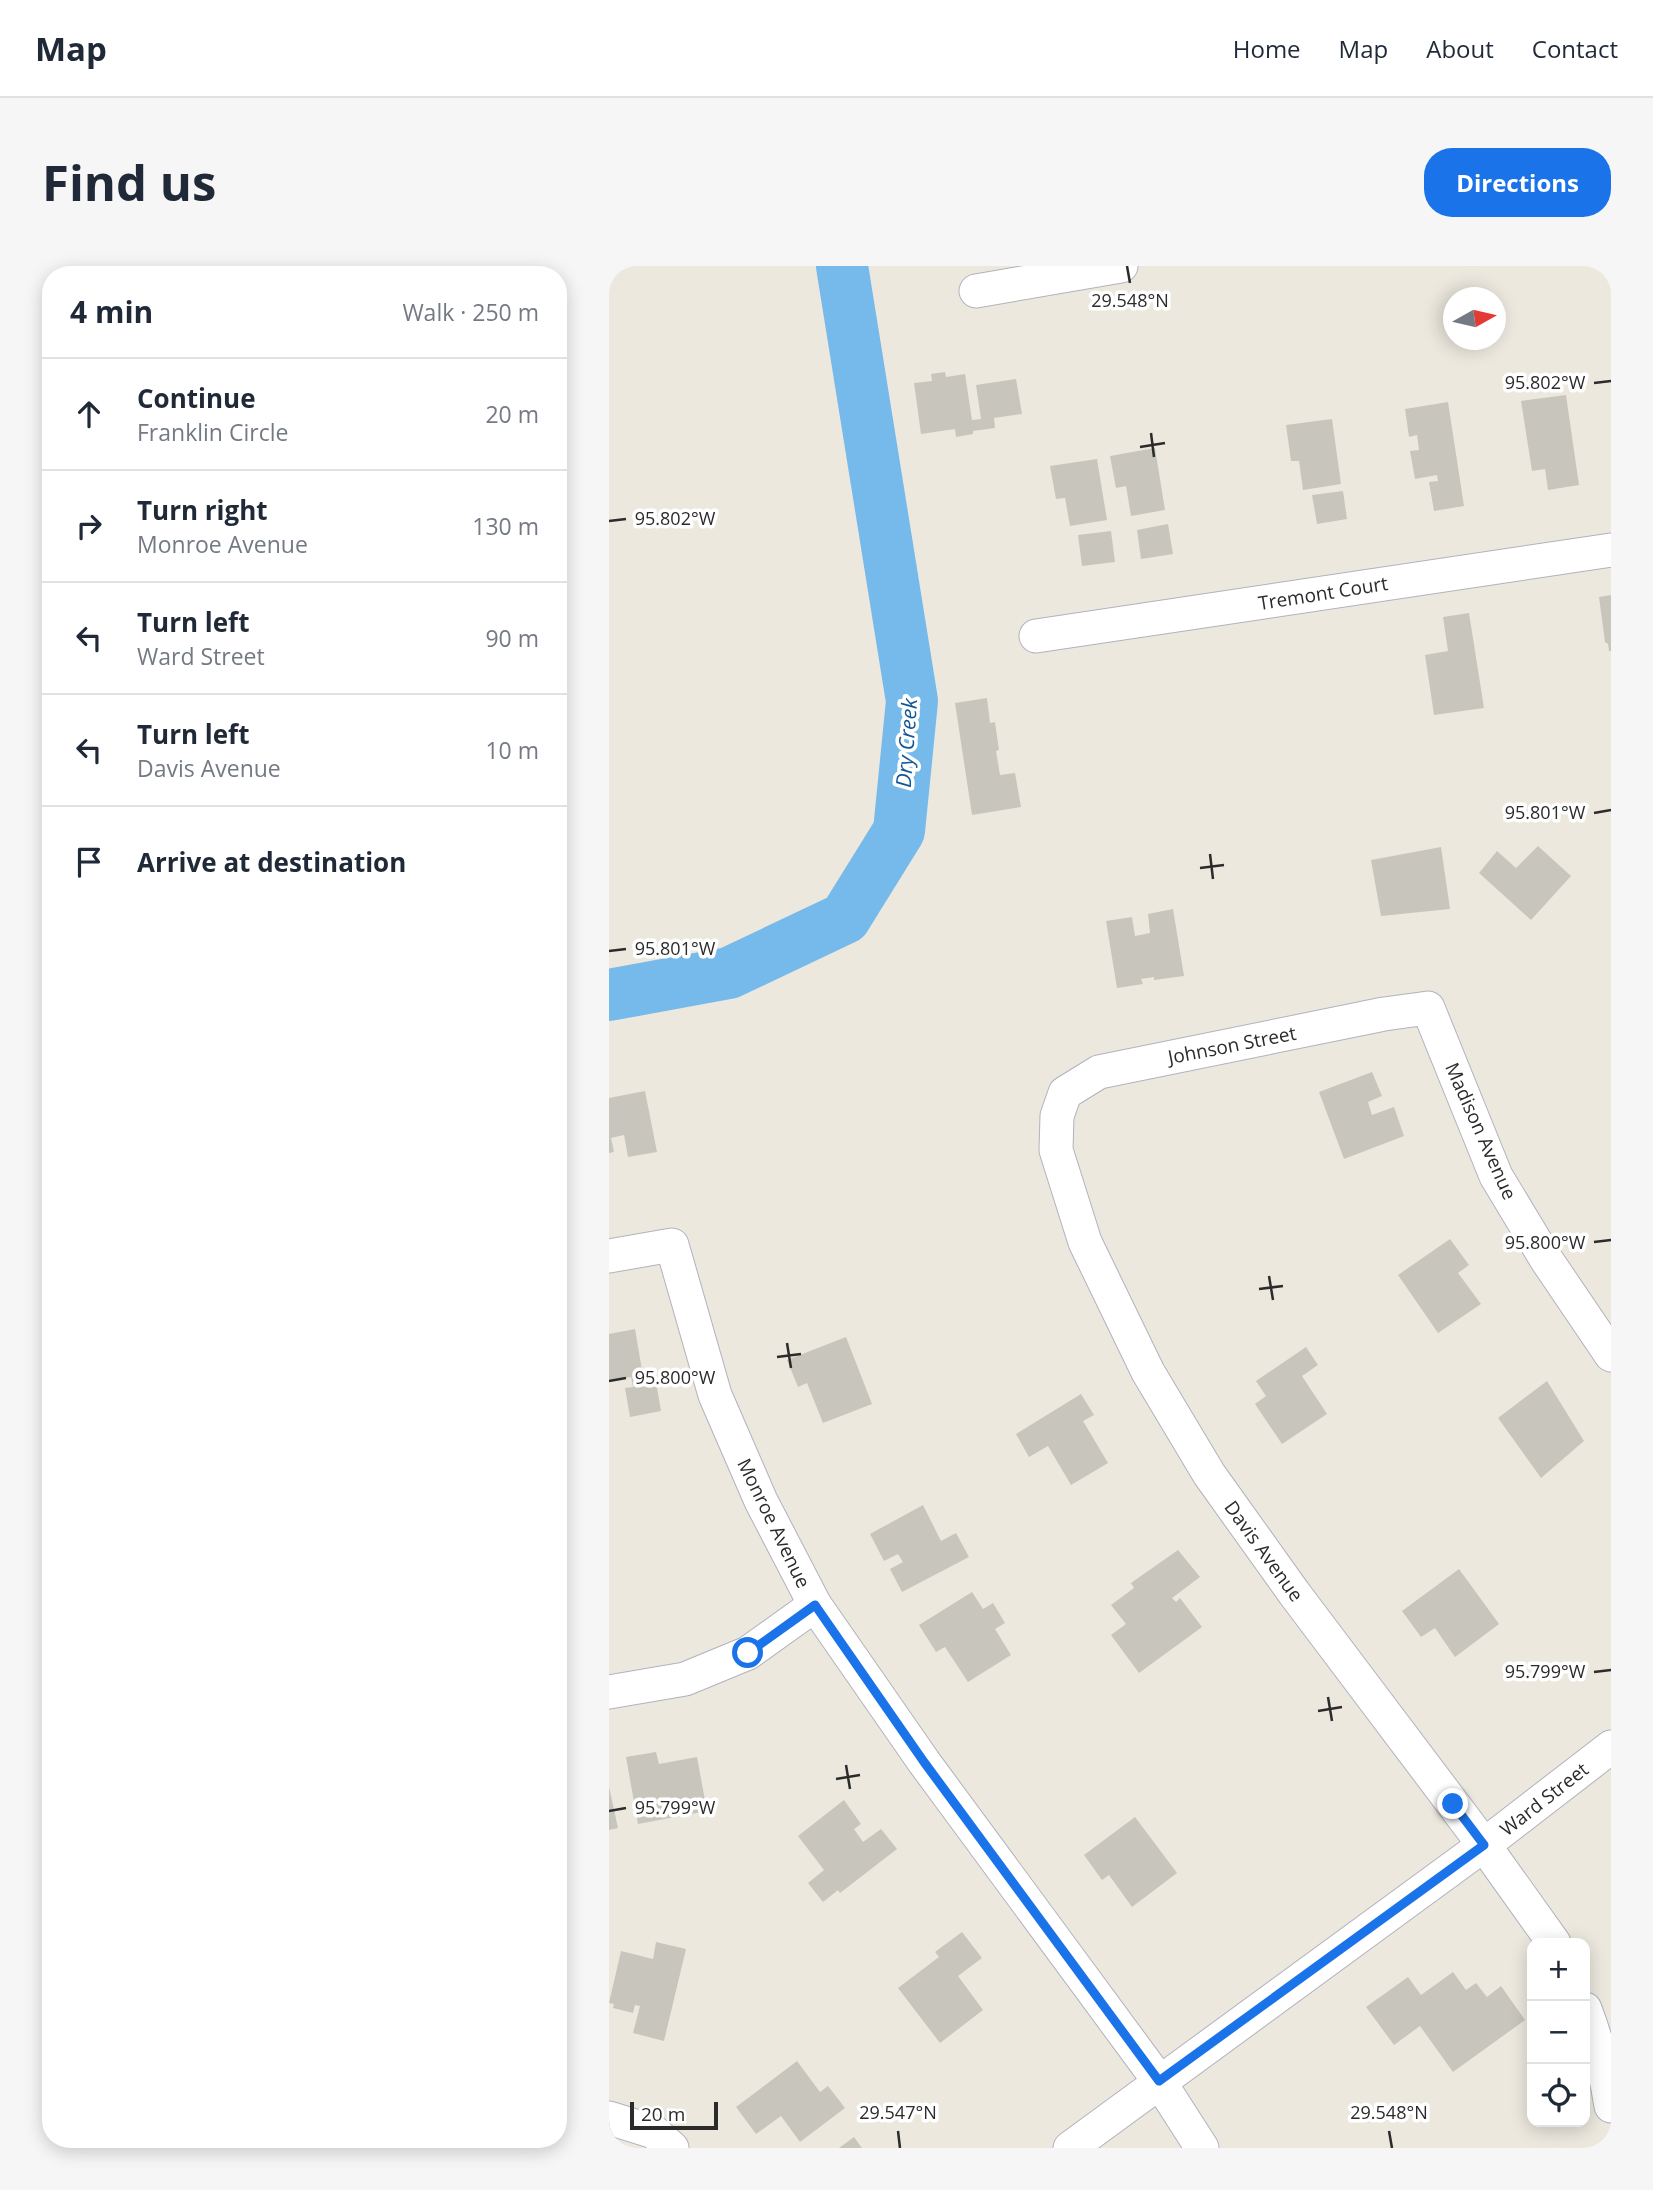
<!DOCTYPE html>
<meta charset="utf-8">
<style>
:root{--surface:#fff;--page:#f6f6f7;--text:#1f2937;--muted:#747a83;--line:#e0e1e3;--accent:#1a73e8}
body{margin:0;font-family:"Open Sans",sans-serif;background:var(--page);color:var(--text)}
.controls{position:absolute;right:21px;bottom:21px;display:grid;overflow:hidden;border-radius:14px;box-shadow:0 4px 18px #0003}
.controls button{width:63px;height:63px;display:grid;place-items:center;padding:0;border:0;border-bottom:2px solid var(--line);background:var(--surface);color:var(--text);font:35px sans-serif}
.compass{position:absolute;left:834px;top:21px;width:63px;height:63px;border-radius:50%;background:var(--surface);box-shadow:0 4px 18px #0003;rotate:82deg}
.scale{position:absolute;left:21px;bottom:18px;width:88px;box-sizing:border-box;padding-left:7px;border:4px solid #2b2b2b;border-top:0;font-size:19px;line-height:24px;white-space:nowrap;color:#2b2b2b;-webkit-text-stroke:5px #fff;paint-order:stroke}
.stop{position:absolute;width:21px;height:21px;margin:-16px;border:5px solid #1a73e8;border-radius:50%;background:#fff}
.stop.end{background:#1a73e8;border-color:#fff;box-shadow:0 2px 7px #0008}
.list{margin:0;padding:0;list-style:none}
h2{display:flex;justify-content:space-between;align-items:center;height:91px;margin:0;padding:0 28px;font-size:30px}
h2 small{font-size:23px;font-weight:400;color:var(--muted)}
.list li{display:grid;grid-template-columns:46px 1fr auto;gap:21px;align-items:center;box-sizing:border-box;height:112px;padding:0 28px;border-top:2px solid var(--line)}
.list b{display:block;font-size:26px;white-space:nowrap}
.list p{margin:0;font-size:23px;white-space:nowrap;color:var(--muted)}
.list em{font-size:23px;font-style:normal;color:var(--muted)}
.icon{flex:none;width:38px;height:38px;fill:none;stroke:currentColor;stroke-width:2;stroke-linecap:round;stroke-linejoin:round}
.map{position:relative;flex:none;width:1002px;height:1882px;overflow:hidden;border-radius:28px}
header{display:flex;align-items:center;gap:42px;box-sizing:border-box;height:98px;padding:0 35px;background:var(--surface);border-bottom:2px solid var(--line)}
header strong{font-size:33px}
nav{display:flex;gap:38px;margin-inline-start:auto;font-size:24px}
.intro{display:flex;align-items:center;justify-content:space-between;box-sizing:border-box;height:168px;padding:0 42px}
h1{margin:0;font-size:49px}
.button{padding:18px 32px;border-radius:28px;background:var(--accent);color:#fff;font-size:24px;font-weight:700}
main{display:flex;gap:42px;padding:0 42px}
aside{flex:1;background:var(--surface);border-radius:28px;box-shadow:0 4px 18px #0003}
.map>svg:first-child{display:block}
.lines{fill:none;stroke-linecap:round;stroke-linejoin:round}
.river{stroke:#75baea;stroke-width:52}
.building{fill:#c8c6bc}
.minor-casing{stroke:#b1b2be;stroke-width:35}
.minor{stroke:#fff;stroke-width:33}
.route{stroke:#1a73e8;stroke-width:9}
.ticks{fill:none;stroke:#2b2b2b;stroke-width:2.5}
.labels{text-anchor:middle;dominant-baseline:central;stroke-width:7;stroke-linejoin:round;paint-order:stroke}
.street-label{font-size:19px;fill:#2b2b2b;stroke:#fff}
.water-label{font-size:21px;font-style:italic;fill:#135697;stroke:#fff}
.ticks-label{font-size:18px;text-anchor:middle;fill:#2b2b2b;stroke:#fff;stroke-width:7;stroke-linejoin:round;paint-order:stroke}
</style>
<header>
<strong>Map</strong>
<nav><a>Home</a><a>Map</a><a>About</a><a>Contact</a></nav>
</header>
<div class="intro"><h1>Find us</h1><a class="button">Directions</a></div>
<main>
<aside>
<h2>4 min<small>Walk · 250 m</small></h2>
<ul class="list">
<li><svg class="icon" aria-label="ahead" viewBox="0 0 24 24"><path d="M12 20V5M6 11l6-6 6 6"/></svg><div><b>Continue</b><p>Franklin Circle</p></div><em>20 m</em></li>
<li><svg class="icon" aria-label="right" viewBox="0 0 24 24"><path d="M7 20v-9h11M14 6l5 5-5 5"/></svg><div><b>Turn right</b><p>Monroe Avenue</p></div><em>130 m</em></li>
<li><svg class="icon" aria-label="left" viewBox="0 0 24 24"><path d="M17 20v-9H6M10 6l-5 5 5 5"/></svg><div><b>Turn left</b><p>Ward Street</p></div><em>90 m</em></li>
<li><svg class="icon" aria-label="left" viewBox="0 0 24 24"><path d="M17 20v-9H6M10 6l-5 5 5 5"/></svg><div><b>Turn left</b><p>Davis Avenue</p></div><em>10 m</em></li>
<li><svg class="icon" aria-label="arrive" viewBox="0 0 24 24"><path d="M6 21V4h12l-3 4 3 4H6"/></svg><div><b>Arrive at destination</b></div></li>
</ul>
</aside>
<div class="map">
<svg width="1002" height="1882" viewBox="0 0 1002 1882">
<rect width="100%" height="100%" fill="#ece8de"/>
<g class="lines">
<path class="river" d="M 0,729 L 120,707 L 236,652 L 290,565 L 303,435 L 233,0"/>
</g>
<g class="building">
<path d="M 336,106 L 337,111 L 356,108 L 363,154 L 372,153 L 367,119 L 407,113 L 413,148 L 385,152 L 386,162 L 364,165 L 364,168 L 347,171 L 346,163 L 312,168 L 305,117 L 323,115 L 322,108 Z"/>
<path d="M 957,129 L 970,219 L 939,224 L 936,203 L 923,205 L 912,135 Z"/>
<path d="M 839,136 L 855,240 L 825,245 L 820,216 L 829,215 L 828,209 L 806,213 L 801,185 L 810,184 L 808,169 L 800,171 L 796,143 Z"/>
<path d="M 723,153 L 732,218 L 694,224 L 690,195 L 682,195 L 677,159 Z"/>
<path d="M 546,182 L 556,244 L 522,250 L 517,220 L 507,222 L 501,190 Z"/>
<path d="M 488,193 L 498,254 L 461,260 L 456,232 L 447,233 L 441,200 Z"/>
<path d="M 734,225 L 738,253 L 708,258 L 703,229 Z"/>
<path d="M 559,258 L 564,288 L 532,293 L 528,264 Z"/>
<path d="M 502,265 L 506,296 L 473,300 L 469,269 Z"/>
<path d="M 1002,329 L 1002,385 L 1000,385 L 999,378 L 996,376 L 990,331 Z"/>
<path d="M 860,347 L 875,442 L 825,449 L 816,389 L 839,385 L 834,351 Z"/>
<path d="M 378,432 L 381,457 L 386,456 L 390,484 L 387,485 L 391,509 L 406,507 L 412,541 L 363,549 L 346,437 Z"/>
<path d="M 929,580 L 962,610 L 922,654 L 870,607 L 888,585 L 907,602 Z"/>
<path d="M 832,581 L 841,643 L 772,650 L 762,594 Z"/>
<path d="M 564,643 L 575,710 L 545,714 L 545,711 L 532,713 L 534,718 L 508,722 L 497,655 L 523,651 L 526,670 L 541,667 L 539,648 Z"/>
<path d="M 763,806 L 773,830 L 759,836 L 763,849 L 785,841 L 795,870 L 735,893 L 710,826 Z"/>
<path d="M 36,825 L 48,886 L 19,891 L 15,869 L 2,872 L 5,886 L 0,887 L 0,832 Z"/>
<path d="M 841,973 L 860,999 L 849,1007 L 872,1038 L 829,1067 L 789,1009 Z"/>
<path d="M 26,1063 L 34,1110 L 30,1110 L 32,1119 L 47,1116 L 52,1145 L 21,1151 L 16,1122 L 24,1121 L 22,1111 L 0,1115 L 0,1068 Z"/>
<path d="M 237,1071 L 263,1138 L 214,1157 L 198,1117 L 189,1121 L 178,1094 Z"/>
<path d="M 697,1081 L 709,1099 L 693,1110 L 718,1148 L 673,1178 L 646,1138 L 657,1130 L 647,1115 Z"/>
<path d="M 938,1115 L 975,1175 L 932,1212 L 889,1152 Z"/>
<path d="M 472,1128 L 485,1149 L 474,1155 L 499,1197 L 462,1219 L 439,1180 L 420,1191 L 407,1168 Z"/>
<path d="M 314,1239 L 332,1275 L 347,1267 L 360,1291 L 293,1326 L 281,1303 L 294,1296 L 289,1288 L 275,1295 L 261,1268 Z"/>
<path d="M 569,1284 L 591,1311 L 563,1332 L 567,1336 L 571,1332 L 593,1361 L 530,1407 L 502,1369 L 517,1358 L 502,1339 L 525,1322 L 522,1317 Z"/>
<path d="M 850,1303 L 890,1358 L 846,1391 L 826,1362 L 812,1371 L 793,1345 Z"/>
<path d="M 363,1326 L 374,1343 L 384,1337 L 396,1357 L 386,1363 L 402,1389 L 359,1416 L 336,1381 L 327,1386 L 310,1359 Z"/>
<path d="M 47,1486 L 50,1498 L 88,1491 L 98,1545 L 29,1558 L 17,1491 Z"/>
<path d="M 0,1521 L 9,1562 L 0,1564 Z"/>
<path d="M 235,1534 L 252,1558 L 245,1563 L 254,1576 L 272,1563 L 288,1583 L 231,1627 L 229,1624 L 214,1636 L 199,1617 L 215,1604 L 189,1570 Z"/>
<path d="M 526,1551 L 568,1607 L 523,1641 L 500,1609 L 493,1614 L 475,1589 Z"/>
<path d="M 353,1666 L 373,1692 L 349,1710 L 374,1744 L 331,1777 L 289,1722 L 330,1691 L 326,1686 Z"/>
<path d="M 47,1676 L 77,1683 L 55,1775 L 24,1767 L 31,1740 L 26,1739 L 24,1747 L 4,1742 L 5,1738 L 0,1737 L 12,1685 L 44,1693 Z"/>
<path d="M 844,1706 L 857,1724 L 867,1717 L 878,1731 L 892,1720 L 916,1754 L 844,1806 L 811,1760 L 785,1779 L 757,1741 L 799,1711 L 812,1729 Z"/>
<path d="M 188,1795 L 211,1826 L 219,1820 L 236,1842 L 191,1876 L 172,1850 L 147,1868 L 127,1841 Z"/>
<path d="M 245,1871 L 253,1882 L 230,1882 Z"/>
</g>
<g class="lines">
<g class="minor-casing">
<g id="minor">
<path d="M 367,25 L 512,0"/>
<path d="M 427,370 L 1002,284"/>
<path d="M 0,990 L 63,979 L 106,1129 L 152,1235 L 206,1339 L 315,1496 L 550,1815 L 593,1882"/>
<path d="M 0,1426 L 76,1413 L 139,1387 L 206,1339"/>
<path d="M 945,1677 L 875,1579 L 685,1327 L 600,1208 L 539,1106 L 476,976 L 447,884 L 448,850 L 456,827 L 490,806 L 775,748 L 819,742 L 887,910 L 937,993 L 1002,1089"/>
<path d="M 976,1743 C 988,1775 997,1807 1002,1840"/>
<path d="M 0,1852 L 45,1866 L 63,1882"/>
<path d="M 461,1882 L 875,1579 L 1002,1481"/>
</g>
</g>
<use href="#minor" class="minor"/>
</g>
<g class="lines">
<path class="route" d="M 139,1387 L 206,1339 L 315,1496 L 550,1815 L 875,1579 L 844,1538"/>
</g>
<path class="ticks" d="M 518,0 L 521,17M 985,117 L 1002,115M 542,167 L 545,191M 531,181 L 556,177M 0,255 L 17,253M 985,547 L 1002,544M 601,588 L 604,613M 591,602 L 615,599M 0,685 L 17,683M 985,976 L 1002,974M 660,1010 L 664,1034M 650,1023 L 674,1020M 178,1077 L 182,1102M 168,1091 L 192,1088M 0,1115 L 17,1112M 985,1406 L 1002,1404M 719,1431 L 723,1455M 709,1445 L 733,1441M 237,1499 L 241,1523M 227,1513 L 251,1509M 0,1545 L 17,1542M 289,1865 L 291,1882M 780,1865 L 783,1882"/>
<g class="labels">
<g class="street-label">
<text transform="translate(714 327) rotate(-9)">Tremont Court</text>
<text transform="translate(623 779) rotate(-11)">Johnson Street</text>
<text transform="translate(872 865) rotate(66)">Madison Avenue</text>
<text transform="translate(165 1257) rotate(64)">Monroe Avenue</text>
<text transform="translate(655 1285) rotate(54)">Davis Avenue</text>
<text transform="translate(935 1533) rotate(-38)">Ward Street</text>
</g>
<g class="water-label">
<text transform="translate(297 477) rotate(-86)">Dry Creek</text>
</g>
</g>
<g class="ticks-label">
<text x="521" y="41">29.548°N</text>
<text x="936" y="123">95.802°W</text>
<text x="66" y="259">95.802°W</text>
<text x="936" y="553">95.801°W</text>
<text x="66" y="689">95.801°W</text>
<text x="936" y="983">95.800°W</text>
<text x="66" y="1118">95.800°W</text>
<text x="936" y="1412">95.799°W</text>
<text x="66" y="1548">95.799°W</text>
<text x="289" y="1853">29.547°N</text>
<text x="780" y="1853">29.548°N</text>
</g>
</svg>
<div class="controls">
<button>+</button>
<button>−</button>
<button><svg class="icon" aria-label="locate" viewBox="0 0 24 24"><circle cx="12" cy="12" r="6"/><path d="M12 2v4M12 18v4M2 12h4M18 12h4"/></svg></button>
</div>
<svg class="compass" viewBox="-18 -18 36 36"><path d="M0-13l5 13h-10z" fill="#e53935"/><path d="M0 13l5-13h-10z" fill="#747a83"/></svg>
<div class="scale">20 m</div>
<div class="stop" style="left:139px;top:1387px"></div>
<div class="stop end" style="left:844px;top:1538px"></div>
</div>
</main>
